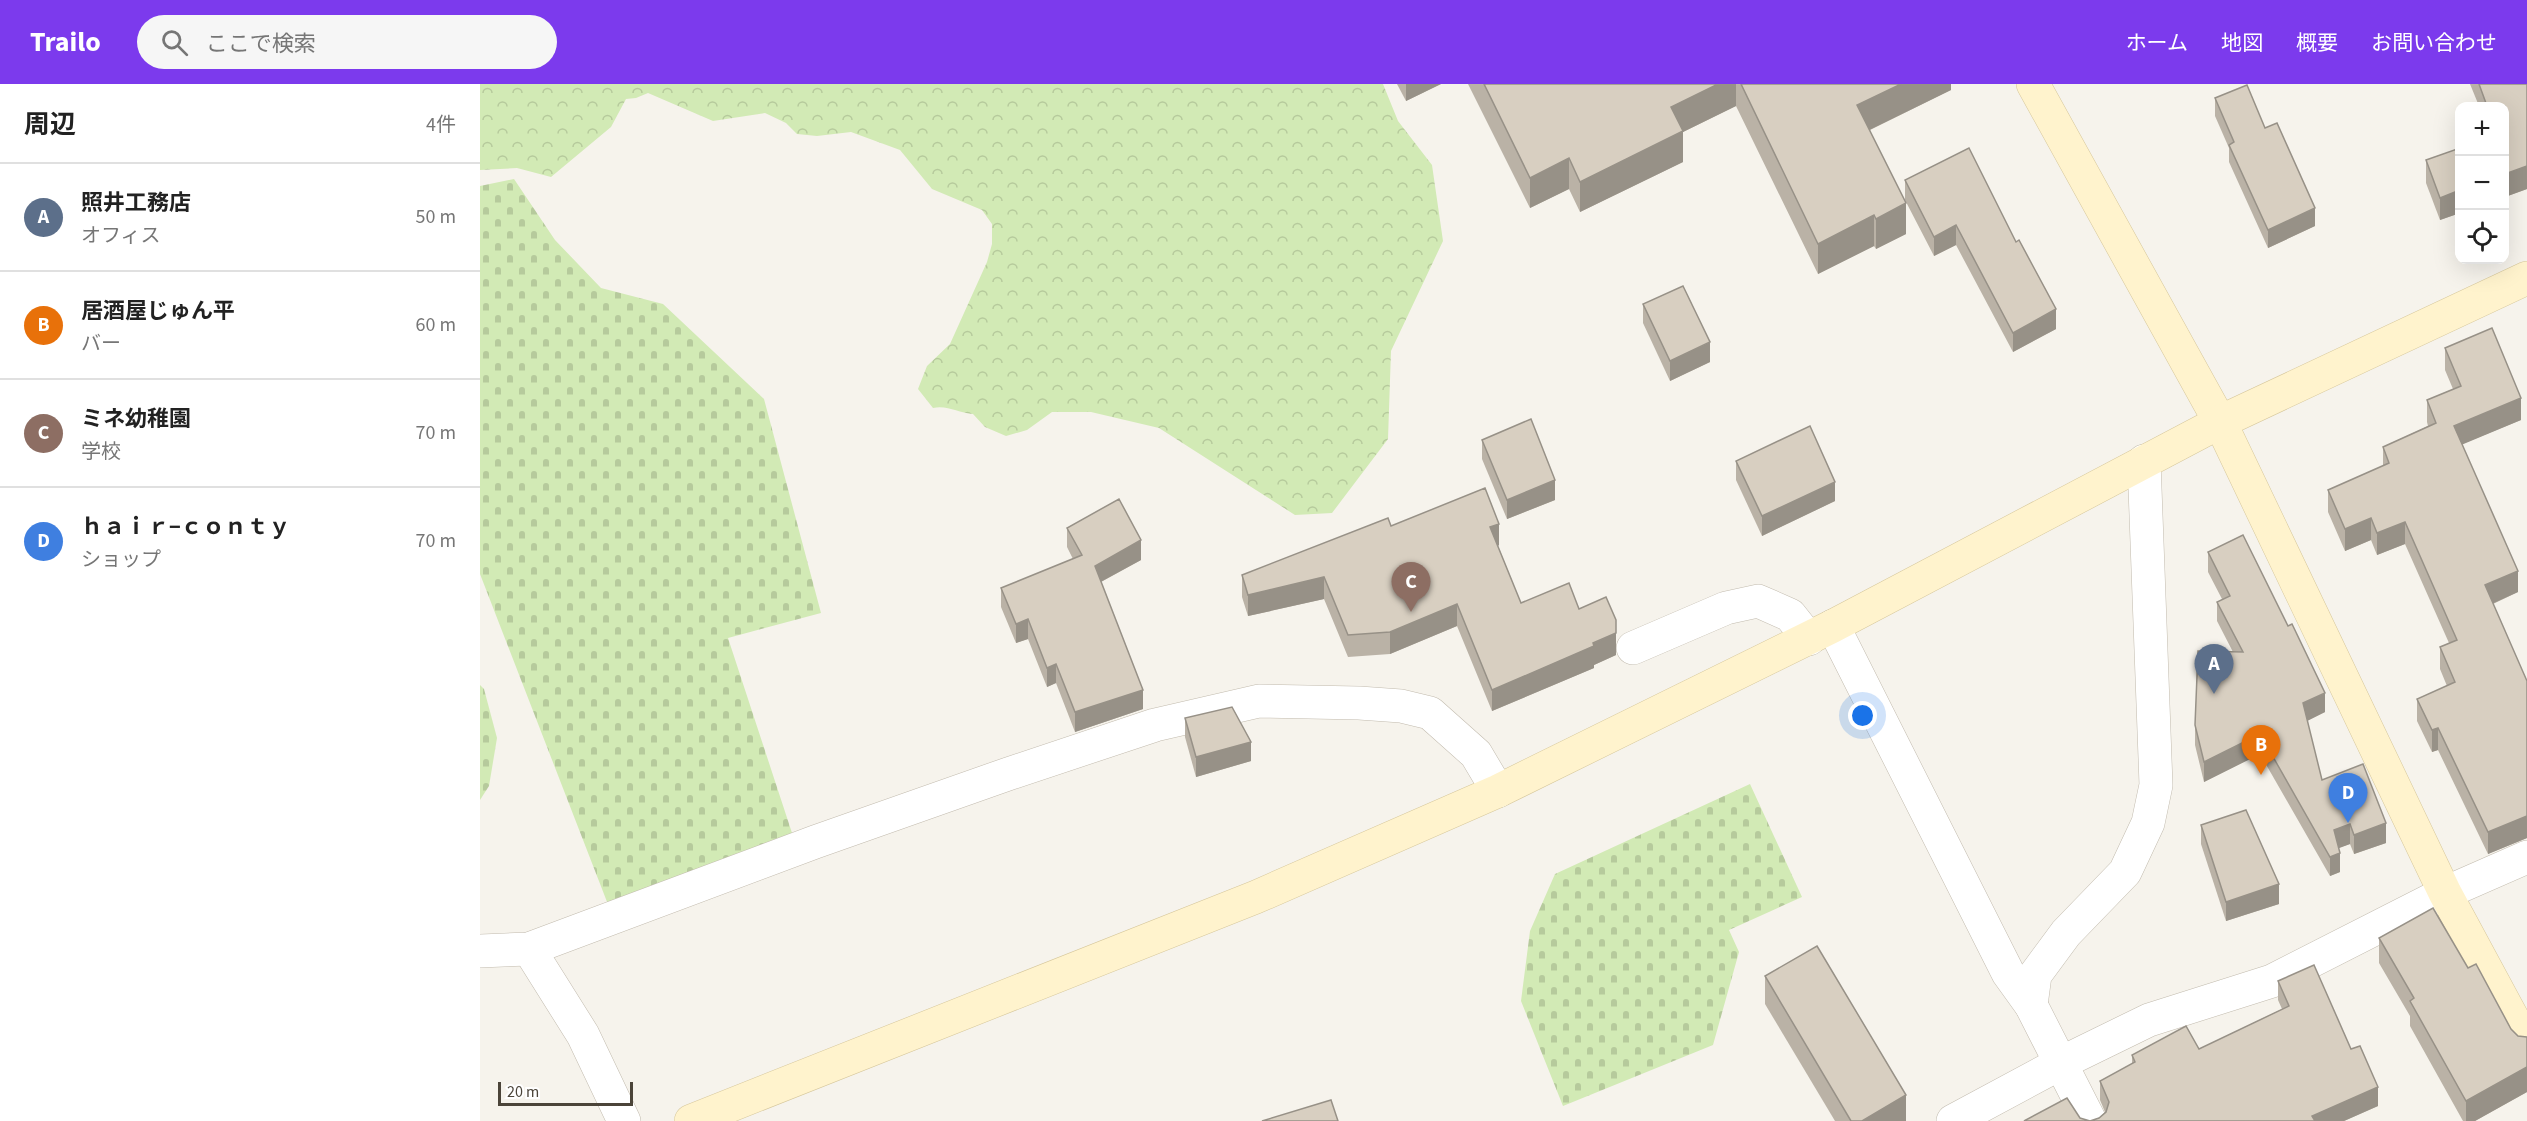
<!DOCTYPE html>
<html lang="ja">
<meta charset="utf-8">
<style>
:root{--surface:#fff;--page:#f6f6f6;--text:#222;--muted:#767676;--line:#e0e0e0;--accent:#7c3aed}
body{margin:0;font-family:"Source Sans 3","Noto Sans JP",sans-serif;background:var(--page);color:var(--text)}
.controls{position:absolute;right:18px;top:18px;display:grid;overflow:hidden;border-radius:12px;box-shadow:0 6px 24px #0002}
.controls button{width:54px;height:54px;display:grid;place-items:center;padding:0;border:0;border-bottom:2px solid var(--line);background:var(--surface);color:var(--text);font:30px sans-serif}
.scale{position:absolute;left:18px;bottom:15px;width:135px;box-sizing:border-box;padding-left:6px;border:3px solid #4b4439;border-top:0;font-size:16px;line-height:21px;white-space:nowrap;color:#4b4439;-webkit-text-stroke:4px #fff;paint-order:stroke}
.you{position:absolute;left:1383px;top:632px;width:21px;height:21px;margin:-15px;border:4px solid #fff;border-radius:50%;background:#1a73e8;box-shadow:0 0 0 9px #1a73e833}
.badge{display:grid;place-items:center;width:39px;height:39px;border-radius:50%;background:var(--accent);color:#fff;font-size:20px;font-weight:700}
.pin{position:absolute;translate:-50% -50px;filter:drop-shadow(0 2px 3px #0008)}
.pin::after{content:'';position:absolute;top:32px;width:21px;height:18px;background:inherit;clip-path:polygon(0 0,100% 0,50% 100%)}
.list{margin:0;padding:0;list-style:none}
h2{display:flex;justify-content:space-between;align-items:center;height:78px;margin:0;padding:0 24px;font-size:26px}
h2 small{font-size:20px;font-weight:400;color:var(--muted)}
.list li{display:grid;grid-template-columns:39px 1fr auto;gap:18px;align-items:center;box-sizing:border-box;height:108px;padding:0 24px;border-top:2px solid var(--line)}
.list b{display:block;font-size:22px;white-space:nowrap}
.list p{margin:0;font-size:20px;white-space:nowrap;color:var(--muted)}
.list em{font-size:20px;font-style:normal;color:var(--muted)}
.icon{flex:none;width:33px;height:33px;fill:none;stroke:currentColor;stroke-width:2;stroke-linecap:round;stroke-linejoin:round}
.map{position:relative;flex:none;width:2047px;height:1037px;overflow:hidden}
header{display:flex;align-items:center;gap:36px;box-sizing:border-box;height:84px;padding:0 30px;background:var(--accent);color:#fff}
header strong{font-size:28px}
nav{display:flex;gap:33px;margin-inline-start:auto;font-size:21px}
.search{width:420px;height:54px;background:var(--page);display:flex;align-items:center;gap:15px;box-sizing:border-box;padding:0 21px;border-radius:33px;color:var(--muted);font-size:22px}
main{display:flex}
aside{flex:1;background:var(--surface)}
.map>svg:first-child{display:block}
.forest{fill:url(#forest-crowns)}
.cemetery{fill:url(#cemetery-stones)}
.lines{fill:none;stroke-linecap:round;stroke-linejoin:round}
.street-casing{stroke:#c2bbae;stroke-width:34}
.secondary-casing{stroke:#d6c79b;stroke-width:34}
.street{stroke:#fff;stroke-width:33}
.secondary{stroke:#fff3cd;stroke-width:33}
.wall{fill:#bab2a6}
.shaded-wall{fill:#979187}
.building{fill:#d8cfc1;stroke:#979187;stroke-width:1.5}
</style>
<header>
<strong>Trailo</strong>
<div class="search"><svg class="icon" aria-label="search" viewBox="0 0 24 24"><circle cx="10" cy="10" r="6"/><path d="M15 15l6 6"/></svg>ここで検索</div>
<nav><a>ホーム</a><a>地図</a><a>概要</a><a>お問い合わせ</a></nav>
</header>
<main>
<aside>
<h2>周辺<small>4件</small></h2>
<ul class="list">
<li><span class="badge" style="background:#5c6f8a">A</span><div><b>照井工務店</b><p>オフィス</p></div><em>50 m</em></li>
<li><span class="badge" style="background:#e8710a">B</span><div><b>居酒屋じゅん平</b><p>バー</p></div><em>60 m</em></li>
<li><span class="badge" style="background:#8d6e63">C</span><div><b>ミネ幼稚園</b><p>学校</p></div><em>70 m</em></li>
<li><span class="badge" style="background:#3f7fe0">D</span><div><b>ｈａｉｒ−ｃｏｎｔｙ</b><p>ショップ</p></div><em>70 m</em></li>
</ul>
</aside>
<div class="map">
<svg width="2047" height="1037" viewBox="0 0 2047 1037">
<defs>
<pattern id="forest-crowns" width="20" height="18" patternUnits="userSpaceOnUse" patternTransform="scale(1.5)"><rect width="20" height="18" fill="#d2eab5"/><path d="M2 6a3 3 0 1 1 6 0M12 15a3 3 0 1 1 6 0" fill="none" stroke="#b6ca9c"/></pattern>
<pattern id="cemetery-stones" width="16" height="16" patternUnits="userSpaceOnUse" patternTransform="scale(1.5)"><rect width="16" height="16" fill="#d2eab5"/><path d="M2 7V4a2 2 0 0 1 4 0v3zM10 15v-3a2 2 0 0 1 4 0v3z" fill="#b6ca9c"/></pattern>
</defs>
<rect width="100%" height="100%" fill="#f6f3ec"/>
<path class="forest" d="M 0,0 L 903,0 L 918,37 L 952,81 L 963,157 L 911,267 L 908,355 L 852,429 L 815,431 L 679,344 L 611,328 L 572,328 L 547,346 L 526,352 L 505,343 L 493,330 C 478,329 468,321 453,324 L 438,305 L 447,282 L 470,260 L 507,178 L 512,160 L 512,140 L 502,126 L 452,105 L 420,66 L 371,48 L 337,52 L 317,50 L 306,39 L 285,29 L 233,37 L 168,9 L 156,14 L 146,15 L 131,43 L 71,93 L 37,84 L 0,86 Z"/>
<g class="cemetery">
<path d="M 34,95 L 75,156 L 121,204 L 183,220 L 284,315 L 341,529 L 248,554 L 312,749 L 129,823 L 0,490 L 0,102 Z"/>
<path d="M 0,601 L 4,605 L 17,654 L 9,702 L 0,716 Z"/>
<path d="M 1270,700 L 1322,813 L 1249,846 L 1259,868 L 1233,961 L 1083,1022 L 1041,917 L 1050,847 L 1075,790 Z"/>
</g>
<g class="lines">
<g class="street-casing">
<g id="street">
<path d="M 1353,542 L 1528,889 L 1551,921 L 1610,1037"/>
<path d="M 1153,564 L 1246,524 L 1278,517 L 1310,531 L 1329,555"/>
<path d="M 49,865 L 103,951 L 144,1037"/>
<path d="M 0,867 L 49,865 L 335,758 L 528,690 L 675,641 L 779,617 L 879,619 L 921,622 L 950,629 L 996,670 L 1018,707"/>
<path d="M 1551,921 L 1555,891 L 1586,849 L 1645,788 L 1668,739 L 1676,701 L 1664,377"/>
<path d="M 1473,1037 L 1581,979 L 1669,936 L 1792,897 L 1965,809 L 2047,773"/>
</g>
</g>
<g class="secondary-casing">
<g id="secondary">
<path d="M 1553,0 L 1740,338 L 1965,809 L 2047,961"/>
<path d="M 211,1037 L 776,813 L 1018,707 L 1353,542 L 1740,338 L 2047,194"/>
</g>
</g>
<use href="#street" class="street"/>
<use href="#secondary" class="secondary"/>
</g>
<g class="wall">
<path d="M 917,0 L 961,0 L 926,17 Z"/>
<path d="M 988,0 L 1471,0 L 1471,6 L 1390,46 L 1426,150 L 1396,165 L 1394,162 L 1338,190 L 1256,22 L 1203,48 L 1203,78 L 1100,128 L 1089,105 L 1050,124 Z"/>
<path d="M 1990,0 L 2047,0 L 2047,105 L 2025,113 L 2025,22 L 1999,22 Z"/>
<path d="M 1735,14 L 1785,44 L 1835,142 L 1788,164 L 1749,78 L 1749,64 L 1735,32 Z"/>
<path d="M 1489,64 L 1576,245 L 1533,268 L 1476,161 L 1454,172 L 1425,116 L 1425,96 Z"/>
<path d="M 1980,64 L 1980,129 L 1960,136 L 1946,99 L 1946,76 Z"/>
<path d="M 1163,220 L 1230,278 L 1190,297 L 1163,239 Z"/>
<path d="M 1965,264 L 2041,336 L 1982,360 L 2038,508 L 2013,520 L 2047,597 L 2047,754 L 2008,770 L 1958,666 L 1952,668 L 1937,637 L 1937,615 L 1967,602 L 1960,585 L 1960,563 L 1969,559 L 1925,460 L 1897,471 L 1891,456 L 1865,467 L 1848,428 L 1848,406 L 1903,382 L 1903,363 L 1948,342 L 1947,338 L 1947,316 L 1973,305 L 1965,286 Z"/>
<path d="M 1002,356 L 1075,416 L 1027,435 L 1002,375 Z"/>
<path d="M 1256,377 L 1355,417 L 1282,452 L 1256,396 Z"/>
<path d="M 911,442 L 1019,461 L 1018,462 L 1041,519 L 1099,525 L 1136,536 L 1136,571 L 1114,581 L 1114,584 L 1012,627 L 977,542 L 910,570 L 868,573 L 844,515 L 768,532 L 762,513 L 762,491 Z"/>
<path d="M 587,444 L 661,476 L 621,498 L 663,625 L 595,648 L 576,599 L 567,603 L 548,555 L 536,559 L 521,523 L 521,504 L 593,475 L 587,463 Z"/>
<path d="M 1728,468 L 1845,628 L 1827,637 L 1842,696 L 1906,759 L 1874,770 L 1870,760 L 1858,764 L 1860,788 L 1850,792 L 1780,670 L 1724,698 L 1715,661 L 1715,641 L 1753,568 L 1737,537 L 1737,518 L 1742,515 L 1728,488 Z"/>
<path d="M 705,634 L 771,677 L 716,693 L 705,653 Z"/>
<path d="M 1721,741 L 1799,820 L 1746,837 L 1721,760 Z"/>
<path d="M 1899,854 L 1988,884 L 2031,945 L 2038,952 L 2047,953 L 2047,1008 L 1995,1037 L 1983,1037 L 1930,942 L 1930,932 L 1899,879 Z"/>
<path d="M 1285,892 L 1426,1037 L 1355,1037 L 1285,920 Z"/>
<path d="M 1798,897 L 1871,965 L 1898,1022 L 1864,1037 L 1544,1037 L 1600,1034 L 1610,1037 L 1619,1034 L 1625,1028 L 1620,1016 L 1620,997 L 1652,980 L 1652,971 L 1719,965 L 1802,925 L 1798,916 Z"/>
</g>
<g class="shaded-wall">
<path d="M 926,0 L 961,0 L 926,17 Z"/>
<path d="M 1238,0 L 1256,0 L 1256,22 L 1203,48 L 1203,78 L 1100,128 L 1100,98 L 1191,23 Z"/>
<path d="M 1421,0 L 1471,0 L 1471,6 L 1377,52 L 1377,21 Z"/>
<path d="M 1089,74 L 1089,105 L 1050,124 L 1050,94 Z"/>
<path d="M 2047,82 L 2047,105 L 2025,113 L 2025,90 Z"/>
<path d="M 1980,106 L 1980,129 L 1960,136 L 1960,114 Z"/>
<path d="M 1426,119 L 1426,150 L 1396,165 L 1396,135 Z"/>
<path d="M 1835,124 L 1835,142 L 1788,164 L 1788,146 Z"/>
<path d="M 1394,131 L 1394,162 L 1338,190 L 1338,160 Z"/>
<path d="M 1476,141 L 1476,161 L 1454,172 L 1454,153 Z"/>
<path d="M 1576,225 L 1576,245 L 1533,268 L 1533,249 Z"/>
<path d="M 1230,258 L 1230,278 L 1190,297 L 1190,277 Z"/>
<path d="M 2041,314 L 2041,336 L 1974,364 L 1974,342 Z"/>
<path d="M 1075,396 L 1075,416 L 1027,435 L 1027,416 Z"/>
<path d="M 1355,398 L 1355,417 L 1282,452 L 1282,432 Z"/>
<path d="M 1891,434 L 1891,456 L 1865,467 L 1865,445 Z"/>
<path d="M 1925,438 L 1925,460 L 1897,471 L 1897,449 Z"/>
<path d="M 1019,440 L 1019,461 L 1010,465 L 1010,443 Z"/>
<path d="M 661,456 L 661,476 L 615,501 L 615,482 Z"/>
<path d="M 2038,487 L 2038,508 L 2005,523 L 2005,501 Z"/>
<path d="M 844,493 L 844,515 L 768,532 L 768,511 Z"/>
<path d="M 977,520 L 977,542 L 910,570 L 910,548 Z"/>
<path d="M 548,535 L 548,555 L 536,559 L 536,540 Z"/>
<path d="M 1136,549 L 1136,571 L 1114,581 L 1114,584 L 1012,627 L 1012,606 Z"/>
<path d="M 576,580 L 576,599 L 567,603 L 567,584 Z"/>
<path d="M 663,606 L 663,625 L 595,648 L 595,628 Z"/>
<path d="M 1845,609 L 1845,628 L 1823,639 L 1823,619 Z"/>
<path d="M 1958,644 L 1958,666 L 1952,668 L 1952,646 Z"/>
<path d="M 1780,650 L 1780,670 L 1724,698 L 1724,678 Z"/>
<path d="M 771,658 L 771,677 L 716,693 L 716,673 Z"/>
<path d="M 2047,732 L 2047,754 L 2008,770 L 2008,748 Z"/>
<path d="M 1906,739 L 1906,759 L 1874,770 L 1874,751 Z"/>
<path d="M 1870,740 L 1870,760 L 1854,766 L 1854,746 Z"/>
<path d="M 1860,769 L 1860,788 L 1850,792 L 1850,773 Z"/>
<path d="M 1799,800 L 1799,820 L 1746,837 L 1746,818 Z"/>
<path d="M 2047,983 L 2047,1008 L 1995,1037 L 1986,1037 L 1986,1017 Z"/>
<path d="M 1898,1003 L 1898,1022 L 1864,1037 L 1832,1037 L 1832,1032 Z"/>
<path d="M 1426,1011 L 1426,1037 L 1382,1037 Z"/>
</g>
<g class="building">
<path d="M 1004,0 L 1238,0 L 1191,23 L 1203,47 L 1100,98 L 1089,74 L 1050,94 Z"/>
<path d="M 1261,0 L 1421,0 L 1377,21 L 1426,119 L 1396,135 L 1394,131 L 1338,160 Z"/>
<path d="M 1999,0 L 2047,0 L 2047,82 L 2025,90 L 2025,22 L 2007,22 Z"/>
<path d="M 1767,1 L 1785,44 L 1797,39 L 1835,124 L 1788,146 L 1749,61 L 1754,58 L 1735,14 Z"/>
<path d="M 1489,64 L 1536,158 L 1539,156 L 1576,225 L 1533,249 L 1476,141 L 1454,153 L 1425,96 Z"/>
<path d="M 1980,64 L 1980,106 L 1960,114 L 1946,76 Z"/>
<path d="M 1203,202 L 1230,258 L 1190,277 L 1163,220 Z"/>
<path d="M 2012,244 L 2041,314 L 1974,342 L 2038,487 L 2005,501 L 2047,597 L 2047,732 L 2008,748 L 1958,644 L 1952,646 L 1937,615 L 1975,598 L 1960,563 L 1977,556 L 1925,438 L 1897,449 L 1891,434 L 1865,445 L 1848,406 L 1909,379 L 1903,363 L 1956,339 L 1947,316 L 1981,302 L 1965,264 Z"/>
<path d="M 1051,335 L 1075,396 L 1027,416 L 1002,356 Z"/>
<path d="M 1330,342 L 1355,398 L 1282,432 L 1256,377 Z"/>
<path d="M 1005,404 L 1019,440 L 1010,443 L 1041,519 L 1089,499 L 1099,525 L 1126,513 L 1136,536 L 1136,549 L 1113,559 L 1114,562 L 1012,606 L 977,520 L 910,548 L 868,551 L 844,493 L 768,511 L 762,491 L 908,434 L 911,442 Z"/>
<path d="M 639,415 L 661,456 L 615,482 L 663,606 L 595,628 L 576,580 L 567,584 L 548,535 L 536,540 L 521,504 L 602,471 L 587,444 Z"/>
<path d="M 1763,451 L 1808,542 L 1812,540 L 1845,609 L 1823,619 L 1842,696 L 1883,680 L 1906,739 L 1874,751 L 1870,740 L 1854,746 L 1860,769 L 1850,773 L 1780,650 L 1724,678 L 1715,641 L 1718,567 L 1763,568 L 1737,518 L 1750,512 L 1728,468 Z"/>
<path d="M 752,623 L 771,658 L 716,673 L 705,634 Z"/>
<path d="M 1766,726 L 1799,800 L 1746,818 L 1721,741 Z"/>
<path d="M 1953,824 L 1988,884 L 1996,880 L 2031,945 L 2038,952 L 2047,953 L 2047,983 L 1986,1017 L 1930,917 L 1934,914 L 1899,854 Z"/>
<path d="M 1337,862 L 1426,1011 L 1382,1037 L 1371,1037 L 1285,892 Z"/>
<path d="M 1834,881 L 1871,965 L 1880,962 L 1898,1003 L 1832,1032 L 1835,1037 L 1544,1037 L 1587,1014 L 1600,1034 L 1610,1037 L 1619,1034 L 1626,1028 L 1629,1018 L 1620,997 L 1655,978 L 1652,971 L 1706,942 L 1719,965 L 1809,922 L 1798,897 Z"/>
<path d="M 851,1016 L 858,1037 L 782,1037 Z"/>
</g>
</svg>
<div class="controls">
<button>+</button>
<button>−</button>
<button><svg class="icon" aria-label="locate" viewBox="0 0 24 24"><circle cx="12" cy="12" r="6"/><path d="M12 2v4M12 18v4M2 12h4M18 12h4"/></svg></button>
</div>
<div class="scale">20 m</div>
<div class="you"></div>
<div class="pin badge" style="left:1734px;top:610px;background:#5c6f8a">A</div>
<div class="pin badge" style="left:1781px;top:691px;background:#e8710a">B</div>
<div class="pin badge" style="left:931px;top:528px;background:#8d6e63">C</div>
<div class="pin badge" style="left:1868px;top:739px;background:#3f7fe0">D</div>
</div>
</main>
